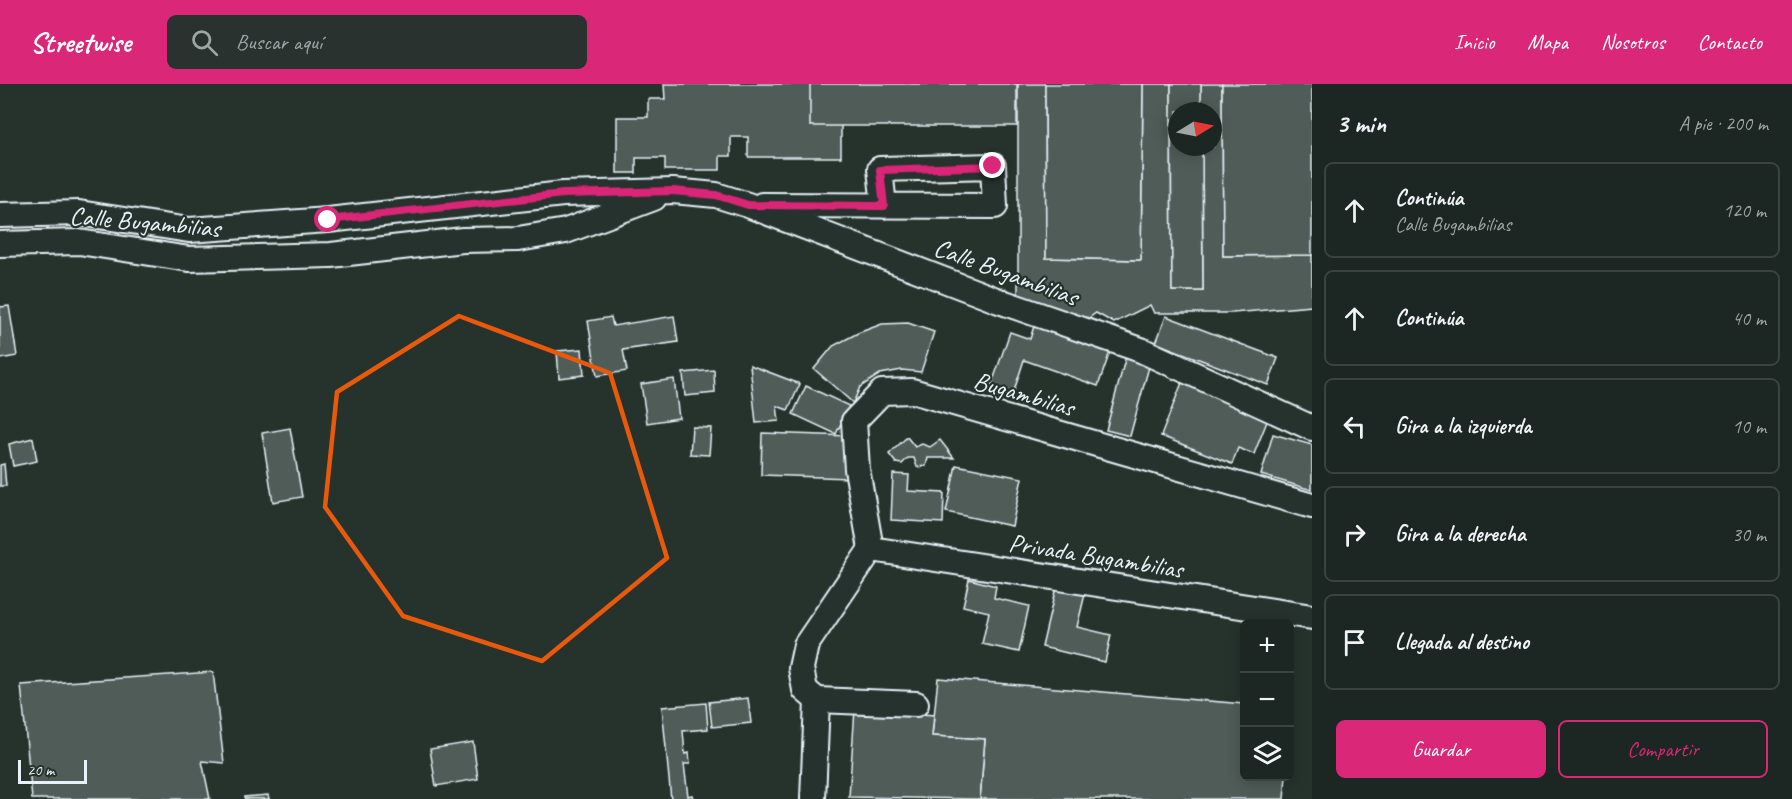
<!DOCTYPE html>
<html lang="es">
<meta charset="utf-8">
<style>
:root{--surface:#1c2622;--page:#29322f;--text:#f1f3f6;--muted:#a0a5a5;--line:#3a4340;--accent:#db2777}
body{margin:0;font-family:Caveat,sans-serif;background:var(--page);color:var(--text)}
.controls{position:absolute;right:18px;bottom:18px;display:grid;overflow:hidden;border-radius:9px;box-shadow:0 3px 15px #0003}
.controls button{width:54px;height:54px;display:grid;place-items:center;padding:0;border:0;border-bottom:2px solid var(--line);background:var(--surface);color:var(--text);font:30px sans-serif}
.compass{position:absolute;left:1168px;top:18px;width:54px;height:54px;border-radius:50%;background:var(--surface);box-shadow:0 3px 15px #0003;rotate:80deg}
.scale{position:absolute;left:18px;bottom:15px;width:69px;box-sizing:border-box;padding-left:6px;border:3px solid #e8f1f8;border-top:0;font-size:16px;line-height:21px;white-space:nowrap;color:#e8f1f8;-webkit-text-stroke:4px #26332d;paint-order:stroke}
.stop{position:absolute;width:18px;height:18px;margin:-14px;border:4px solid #db2777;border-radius:50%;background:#fff}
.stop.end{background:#db2777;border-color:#fff;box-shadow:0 2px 6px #0008}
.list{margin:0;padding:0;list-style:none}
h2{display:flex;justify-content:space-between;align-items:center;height:78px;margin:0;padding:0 24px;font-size:26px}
h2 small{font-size:20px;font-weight:400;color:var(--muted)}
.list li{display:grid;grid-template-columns:39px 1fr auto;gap:18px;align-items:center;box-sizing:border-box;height:96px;margin:0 12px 12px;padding:0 12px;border:2px solid var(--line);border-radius:9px}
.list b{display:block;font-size:22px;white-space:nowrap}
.list p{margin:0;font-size:20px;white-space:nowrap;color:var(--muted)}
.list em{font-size:20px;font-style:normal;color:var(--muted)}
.actions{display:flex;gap:12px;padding:18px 24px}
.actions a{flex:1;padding:14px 0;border:2px solid var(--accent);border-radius:9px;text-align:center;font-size:21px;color:var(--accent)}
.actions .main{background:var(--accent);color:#fff}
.icon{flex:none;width:33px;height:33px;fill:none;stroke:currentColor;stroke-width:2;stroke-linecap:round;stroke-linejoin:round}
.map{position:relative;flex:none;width:1312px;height:715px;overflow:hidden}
header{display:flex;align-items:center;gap:36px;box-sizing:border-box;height:84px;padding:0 30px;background:var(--accent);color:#fff}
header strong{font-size:28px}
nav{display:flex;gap:33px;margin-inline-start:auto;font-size:21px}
.search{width:420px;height:54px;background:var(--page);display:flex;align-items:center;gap:15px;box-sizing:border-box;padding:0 21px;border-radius:9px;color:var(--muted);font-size:22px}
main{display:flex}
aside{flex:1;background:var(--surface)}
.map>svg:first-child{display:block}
.building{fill:#505c59;stroke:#e8f1f8;stroke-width:1.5}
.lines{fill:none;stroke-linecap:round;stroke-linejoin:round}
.minor-casing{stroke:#e8f1f8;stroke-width:28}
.minor{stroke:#26332d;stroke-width:24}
.route{stroke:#db2777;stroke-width:8}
.marked{fill:none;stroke:#e8590c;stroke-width:4.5;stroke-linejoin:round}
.labels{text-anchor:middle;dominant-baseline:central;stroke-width:4.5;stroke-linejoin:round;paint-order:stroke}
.street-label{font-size:26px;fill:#e8f1f8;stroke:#26332d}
</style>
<header>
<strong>Streetwise</strong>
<div class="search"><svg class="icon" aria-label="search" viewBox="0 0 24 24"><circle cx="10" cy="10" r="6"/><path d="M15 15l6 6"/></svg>Buscar aquí</div>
<nav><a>Inicio</a><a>Mapa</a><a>Nosotros</a><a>Contacto</a></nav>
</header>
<main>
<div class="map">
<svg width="1312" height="715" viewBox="0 0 1312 715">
<rect width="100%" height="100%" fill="#26332d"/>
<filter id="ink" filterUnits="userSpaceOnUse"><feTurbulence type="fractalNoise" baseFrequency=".0167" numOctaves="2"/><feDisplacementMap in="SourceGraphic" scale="12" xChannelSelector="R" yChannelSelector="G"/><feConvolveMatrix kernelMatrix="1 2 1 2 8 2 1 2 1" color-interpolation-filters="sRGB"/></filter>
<g filter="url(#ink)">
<g class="building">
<path d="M 664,0 L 817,0 L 817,32 L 841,31 L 841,73 L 748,73 L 748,53 L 731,53 L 731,72 L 720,72 L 720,86 L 665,86 L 665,74 L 636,74 L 636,89 L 617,89 L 617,33 L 648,33 L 648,15 L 665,15 Z"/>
<rect x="810" y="0" width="207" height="42"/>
<path d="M 1018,0 L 1045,0 L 1046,174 L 1141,176 L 1143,0 L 1171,0 L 1172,207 L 1203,207 L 1202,63 L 1213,63 L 1213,27 L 1201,27 L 1201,0 L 1222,0 L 1223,172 L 1312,171 L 1312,222 L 1232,229 L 1154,229 L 1150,221 L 1114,239 L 1096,229 L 1086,236 L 1018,218 Z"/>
<path d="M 1045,0 L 1143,0 L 1141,176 L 1046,174 Z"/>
<path d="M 1171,0 L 1201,0 L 1201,27 L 1177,27 L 1177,63 L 1202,63 L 1203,207 L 1172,207 Z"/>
<path d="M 1222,0 L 1312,0 L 1312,171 L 1223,172 Z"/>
<path d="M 9,222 L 17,272 L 0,275 L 0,223 Z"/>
<path d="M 674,232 L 678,258 L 623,266 L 627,287 L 597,292 L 588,237 L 611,233 L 613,242 Z"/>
<path d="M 1166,232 L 1278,274 L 1268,301 L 1156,259 Z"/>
<path d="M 908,239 L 934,248 L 921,288 L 902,286 L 880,290 L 860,303 L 853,319 L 814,285 L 833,262 L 858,249 L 882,240 Z"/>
<path d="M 1035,239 L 1111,265 L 1098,302 L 1024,276 L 1011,316 L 989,308 L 1010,248 L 1030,255 Z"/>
<path d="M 582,265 L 584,291 L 559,294 L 557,267 Z"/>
<path d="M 1126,272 L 1150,279 L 1130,352 L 1106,346 Z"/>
<path d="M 750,281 L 800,300 L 788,326 L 777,322 L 779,337 L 756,339 Z"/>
<path d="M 714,286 L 715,309 L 685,312 L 683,289 Z"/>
<path d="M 674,295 L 679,334 L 647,339 L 641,300 Z"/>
<path d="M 1183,296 L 1270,330 L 1254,370 L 1238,364 L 1232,380 L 1161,352 Z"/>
<path d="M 806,302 L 849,322 L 836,350 L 793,330 Z"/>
<path d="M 692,343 L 711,344 L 709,371 L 690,370 Z"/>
<path d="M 290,344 L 302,413 L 273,418 L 262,349 Z"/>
<path d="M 762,349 L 851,352 L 850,394 L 761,391 Z"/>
<path d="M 1273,350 L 1312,361 L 1312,406 L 1261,391 Z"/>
<path d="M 907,353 L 915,363 L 922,360 L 930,363 L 940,356 L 954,374 L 928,374 L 926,382 L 917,383 L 914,374 L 908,374 L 902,380 L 896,379 L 889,370 Z"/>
<path d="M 33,354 L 37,377 L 13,382 L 9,360 Z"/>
<path d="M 4,380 L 6,402 L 0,402 L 0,381 Z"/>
<path d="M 956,381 L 1022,394 L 1012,442 L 946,428 Z"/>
<path d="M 893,390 L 909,391 L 908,407 L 944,409 L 943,439 L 891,436 Z"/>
<path d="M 969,495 L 996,502 L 994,514 L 1029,522 L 1019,568 L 982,560 L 989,528 L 963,522 Z"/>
<path d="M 1056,503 L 1085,510 L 1077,543 L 1111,551 L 1105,578 L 1042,563 Z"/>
<path d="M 213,588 L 224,679 L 202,677 L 210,715 L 32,715 L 21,601 Z"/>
<path d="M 938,594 L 1244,620 L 1244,692 L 1286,692 L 1284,715 L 980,715 L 985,655 L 932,652 Z"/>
<path d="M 748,614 L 751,639 L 712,643 L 709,618 Z"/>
<path d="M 706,619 L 708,645 L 683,647 L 685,670 L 689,669 L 690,680 L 684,680 L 688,712 L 692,711 L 693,715 L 671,715 L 662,623 Z"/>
<path d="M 855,625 L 934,631 L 932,652 L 985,655 L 980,715 L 849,713 Z"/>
<path d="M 473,658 L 478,695 L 436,702 L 430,665 Z"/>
<path d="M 268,711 L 269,715 L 245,715 L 244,713 Z"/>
</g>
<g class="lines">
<g class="minor-casing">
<g id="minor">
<path d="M 762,121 L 995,122 L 993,82 L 880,85 L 884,122"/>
<path d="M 0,131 L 79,129 L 189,146 L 328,136 L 563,110 L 673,107 L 716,111 L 748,121 L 999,217 L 1141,266 L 1312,344"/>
<path d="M 0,160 L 79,158 L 189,175 L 331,171 L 463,156 L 518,155 L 566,147 L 654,114"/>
<path d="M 871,465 L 857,385 L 854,337 L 882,308 L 912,307 L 1312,422"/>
<path d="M 871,465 L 1312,533"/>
<path d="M 871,465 L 806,561 L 801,584 L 805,606 L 817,616 L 916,620"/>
<path d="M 813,715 L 817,616"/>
</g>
</g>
<use href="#minor" class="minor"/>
</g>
</g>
<g class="lines" filter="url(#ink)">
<path class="route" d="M 328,136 L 563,110 L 673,107 L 716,111 L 748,121 L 884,122 L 880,86 L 993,82"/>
</g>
<path class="marked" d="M 459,232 L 610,289 L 667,474 L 542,577 L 403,532 L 325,423 L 337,308 Z"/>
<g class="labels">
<g class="street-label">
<text transform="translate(145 138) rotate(5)">Calle Bugambilias</text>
<text transform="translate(1006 188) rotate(20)">Calle Bugambilias</text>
<text transform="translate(1024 310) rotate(16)">Bugambilias</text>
<text transform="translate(1096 472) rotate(9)">Privada Bugambilias</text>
</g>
</g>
</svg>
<div class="controls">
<button>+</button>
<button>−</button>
<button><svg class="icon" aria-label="layers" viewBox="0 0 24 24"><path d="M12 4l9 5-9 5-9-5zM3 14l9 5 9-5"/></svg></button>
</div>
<svg class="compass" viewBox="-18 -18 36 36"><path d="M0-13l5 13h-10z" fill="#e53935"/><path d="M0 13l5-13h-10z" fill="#a0a5a5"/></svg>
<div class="scale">20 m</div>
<div class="stop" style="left:328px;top:136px"></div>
<div class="stop end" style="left:993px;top:82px"></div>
</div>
<aside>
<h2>3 min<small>A pie · 200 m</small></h2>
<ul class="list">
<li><svg class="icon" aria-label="ahead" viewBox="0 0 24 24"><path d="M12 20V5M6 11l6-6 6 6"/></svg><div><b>Continúa</b><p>Calle Bugambilias</p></div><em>120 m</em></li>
<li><svg class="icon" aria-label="ahead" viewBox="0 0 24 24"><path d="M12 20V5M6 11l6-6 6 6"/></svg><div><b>Continúa</b></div><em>40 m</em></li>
<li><svg class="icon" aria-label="left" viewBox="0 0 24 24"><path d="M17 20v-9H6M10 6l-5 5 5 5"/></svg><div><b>Gira a la izquierda</b></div><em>10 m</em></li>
<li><svg class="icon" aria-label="right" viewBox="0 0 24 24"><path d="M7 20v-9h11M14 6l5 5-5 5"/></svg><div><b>Gira a la derecha</b></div><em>30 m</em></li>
<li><svg class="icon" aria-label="arrive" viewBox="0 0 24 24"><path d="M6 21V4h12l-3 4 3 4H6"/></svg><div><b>Llegada al destino</b></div></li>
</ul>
<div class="actions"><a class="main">Guardar</a><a>Compartir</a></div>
</aside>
</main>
